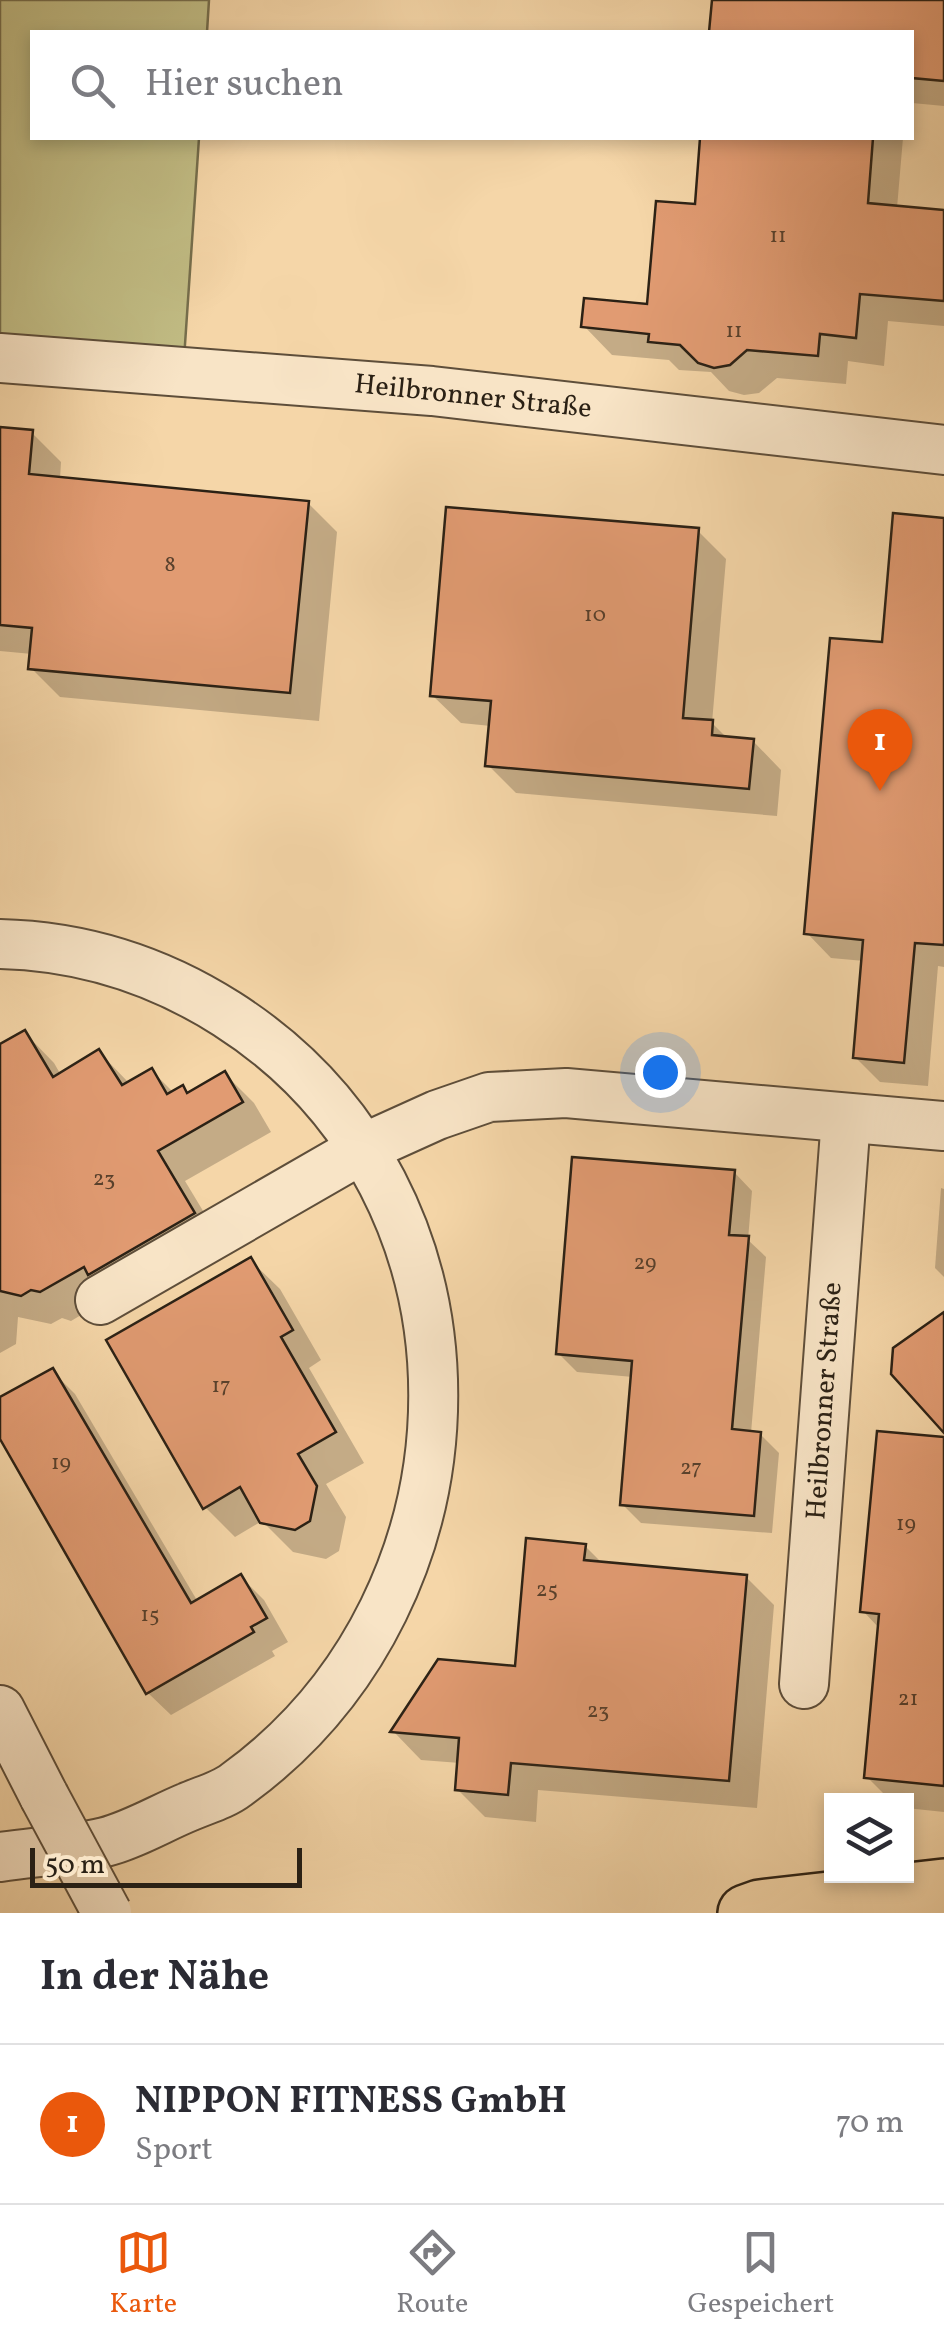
<!DOCTYPE html>
<html lang="de">
<meta charset="utf-8">
<style>
:root{--surface:#fff;--page:#f2f2f3;--text:#2b2b33;--muted:#7c7c81;--line:#e1e1e2;--accent:#ea580c}
body{margin:0;font-family:Vollkorn,serif;background:var(--page);color:var(--text)}
.controls{position:absolute;right:30px;bottom:30px;display:grid;overflow:hidden;border-radius:0px;box-shadow:0 5px 15px #0003}
.controls button{width:90px;height:90px;display:grid;place-items:center;padding:0;border:0;border-bottom:2px solid var(--line);background:var(--surface);color:var(--text);font:50px sans-serif}
.scale{position:absolute;left:30px;bottom:25px;width:272px;box-sizing:border-box;padding-left:10px;border:5px solid #2b2115;border-top:0;font-size:28px;line-height:35px;white-space:nowrap;color:#2b2115;-webkit-text-stroke:8px #f8e4c6;paint-order:stroke}
.you{position:absolute;left:660px;top:1072px;width:35px;height:35px;margin:-25px;border:8px solid #fff;border-radius:50%;background:#1a73e8;box-shadow:0 0 0 15px #1a73e833}
.badge{display:grid;place-items:center;width:65px;height:65px;border-radius:50%;background:var(--accent);color:#fff;font-size:32px;font-weight:700}
.pin{position:absolute;translate:-50% -82px;filter:drop-shadow(0 2px 5px #0008)}
.pin::after{content:'';position:absolute;top:52px;width:35px;height:30px;background:inherit;clip-path:polygon(0 0,100% 0,50% 100%)}
.list{margin:0;padding:0;list-style:none}
h2{display:flex;justify-content:space-between;align-items:center;height:130px;margin:0;padding:0 40px;font-size:42px}
h2 small{font-size:32px;font-weight:400;color:var(--muted)}
.list li{display:grid;grid-template-columns:65px 1fr auto;gap:30px;align-items:center;box-sizing:border-box;height:160px;padding:0 40px;border-top:2px solid var(--line)}
.list b{display:block;font-size:38px;white-space:nowrap}
.list p{margin:0;font-size:32px;white-space:nowrap;color:var(--muted)}
.list em{font-size:32px;font-style:normal;color:var(--muted)}
.icon{flex:none;width:55px;height:55px;fill:none;stroke:currentColor;stroke-width:2;stroke-linecap:round;stroke-linejoin:round}
.map{position:relative;flex:none;width:944px;height:1913px;overflow:hidden}
.search{position:absolute;background:var(--surface);box-shadow:0 5px 15px #0003;left:30px;right:30px;top:30px;height:110px;display:flex;align-items:center;gap:25px;box-sizing:border-box;padding:0 35px;border-radius:0px;color:var(--muted);font-size:38px}
.sheet{height:290px;background:var(--surface)}
nav{display:flex;justify-content:space-around;align-items:center;box-sizing:border-box;height:140px;border-top:2px solid var(--line);background:var(--surface);font-size:28px;color:var(--muted)}
nav a{display:grid;justify-items:center;gap:5px}
nav .on{color:var(--accent)}
.map>svg:first-child{display:block}
.green{fill:#c1bc84;stroke:#766e4c;stroke-width:2.5}
.shadow{fill:#0003}
.building{fill:#e19b72;stroke:#2b2115;stroke-width:2.5}
.lines{fill:none;stroke-linecap:round;stroke-linejoin:round}
.minor-casing{stroke:#5e4e3a;stroke-width:52}
.highway-casing{stroke:#2b2115;stroke-width:60}
.minor{stroke:#f8e4c6;stroke-width:48}
.highway{stroke:#f5d6a8;stroke-width:55}
.minor-bridge-casing{stroke:#5e4e3a;stroke-width:52;stroke-linecap:butt}
.minor-bridge{stroke:#f8e4c6;stroke-width:48}
.labels{text-anchor:middle;dominant-baseline:central;stroke-width:9;stroke-linejoin:round;paint-order:stroke}
.number-label{font-size:22px;fill:#58402c}
.street-label{font-size:28px;fill:#2b2115;stroke:#f8e4c6}
</style>
<div class="map">
<svg width="944" height="1913" viewBox="0 0 944 1913">
<rect width="100%" height="100%" fill="#f5d6a8"/>
<filter id="stains"><feTurbulence type="fractalNoise" baseFrequency=".002" numOctaves="4"/><feColorMatrix values="0 0 0 0 .2 0 0 0 0 .09 0 0 0 0 .02 0 0 0 .5 -.17"/></filter>
<radialGradient id="worn" r=".72"><stop offset=".6" stop-color="#630" stop-opacity="0"/><stop offset="1" stop-color="#630" stop-opacity=".3"/></radialGradient>
<path class="green" d="M 0,0 L 209,0 L 207,32 L 32,32 L 32,138 L 199,138 L 184,359 L 0,342 Z"/>
<g class="shadow">
<path d="M 714,0 L 944,0 L 944,106 L 912,103 L 912,32 L 711,32 Z"/>
<path d="M 703,138 L 903,138 L 897,208 L 944,212 L 944,326 L 888,321 L 884,366 L 848,361 L 846,384 L 777,378 L 759,393 L 744,395 L 729,391 L 711,372 L 679,370 L 669,360 L 612,355 L 584,326 L 650,307 L 697,207 Z"/>
<path d="M 0,430 L 32,433 L 61,462 L 60,479 L 308,503 L 337,532 L 319,721 L 60,697 L 31,668 L 32,654 L 0,651 Z"/>
<path d="M 944,520 L 944,967 L 938,966 L 928,1086 L 880,1082 L 855,1057 L 864,961 L 831,958 L 807,933 L 884,645 Z"/>
<path d="M 698,531 L 726,559 L 712,723 L 728,739 L 753,741 L 781,770 L 777,816 L 516,793 L 488,765 L 491,726 L 461,723 L 432,695 Z"/>
<path d="M 25,1033 L 54,1063 L 61,1075 L 99,1052 L 128,1082 L 152,1071 L 174,1093 L 189,1095 L 225,1074 L 254,1103 L 271,1132 L 185,1181 L 223,1244 L 113,1296 L 71,1321 L 62,1318 L 51,1324 L 18,1317 L 16,1344 L 0,1353 L 0,1047 Z"/>
<path d="M 734,1172 L 752,1191 L 748,1240 L 766,1257 L 751,1433 L 760,1434 L 779,1453 L 772,1533 L 641,1523 L 622,1504 L 633,1377 L 577,1372 L 558,1353 Z"/>
<path d="M 941,1188 L 944,1189 L 944,1277 L 935,1268 Z"/>
<path d="M 250,1260 L 280,1289 L 321,1360 L 309,1368 L 364,1463 L 326,1484 L 346,1517 L 339,1551 L 326,1559 L 293,1552 L 262,1521 L 235,1537 L 205,1507 Z"/>
<path d="M 52,1371 L 75,1394 L 198,1602 L 241,1577 L 264,1600 L 288,1642 L 272,1651 L 275,1656 L 171,1715 L 148,1693 L 0,1434 L 0,1400 Z"/>
<path d="M 944,1439 L 944,1812 L 906,1808 L 906,1800 L 890,1800 L 867,1777 L 880,1629 L 863,1611 Z"/>
<path d="M 585,1546 L 603,1564 L 746,1577 L 774,1605 L 757,1808 L 538,1790 L 536,1822 L 485,1817 L 457,1789 L 460,1763 L 421,1760 L 394,1732 L 517,1668 Z"/>
</g>
<g class="building">
<path d="M 712,0 L 944,0 L 944,81 L 912,78 L 912,32 L 709,32 Z"/>
<path d="M 700,138 L 873,138 L 868,203 L 944,210 L 944,301 L 860,294 L 856,338 L 820,334 L 818,356 L 747,350 L 730,365 L 714,368 L 698,363 L 680,345 L 648,342 L 649,334 L 581,327 L 584,298 L 647,304 L 656,201 L 695,204 Z"/>
<path d="M 0,427 L 33,430 L 29,474 L 309,501 L 290,693 L 28,669 L 32,628 L 0,625 Z"/>
<path d="M 446,507 L 699,528 L 683,718 L 713,720 L 712,735 L 754,739 L 749,789 L 485,766 L 491,701 L 430,696 Z"/>
<path d="M 893,513 L 944,518 L 944,945 L 915,943 L 904,1063 L 853,1058 L 863,940 L 804,934 L 830,638 L 882,642 Z"/>
<path d="M 25,1030 L 53,1077 L 99,1049 L 122,1085 L 152,1068 L 167,1094 L 183,1085 L 187,1093 L 225,1071 L 243,1102 L 158,1151 L 195,1213 L 88,1275 L 84,1267 L 40,1292 L 31,1290 L 21,1296 L 0,1291 L 0,1044 Z"/>
<path d="M 572,1157 L 735,1170 L 729,1235 L 749,1236 L 732,1429 L 761,1432 L 754,1516 L 620,1505 L 632,1361 L 556,1354 Z"/>
<path d="M 251,1257 L 293,1330 L 281,1337 L 336,1432 L 298,1454 L 317,1486 L 310,1521 L 295,1530 L 260,1523 L 240,1487 L 203,1509 L 106,1340 Z"/>
<path d="M 944,1312 L 944,1433 L 891,1374 L 893,1348 Z"/>
<path d="M 53,1368 L 191,1603 L 241,1574 L 267,1618 L 251,1627 L 254,1632 L 146,1694 L 0,1439 L 0,1397 Z"/>
<path d="M 877,1431 L 944,1437 L 944,1786 L 864,1778 L 879,1614 L 860,1612 Z"/>
<path d="M 526,1538 L 586,1544 L 584,1560 L 747,1575 L 729,1781 L 511,1763 L 508,1795 L 455,1790 L 459,1738 L 390,1732 L 438,1659 L 515,1666 Z"/>
</g>
<g class="lines">
<g class="minor-casing">
<g id="minor">
<path d="M 0,358 L 432,391 L 944,450"/>
<path d="M 0,944 C 82,946 158,970 227,1014 C 505,1191 496,1597 236,1785 C 223,1795 204,1800 188,1807 C 161,1818 133,1835 105,1842 C 71,1850 34,1852 0,1857"/>
<path d="M 100,1300 L 364,1148 L 437,1115 L 489,1097 L 566,1093 L 944,1126"/>
<path d="M 804,1684 L 846,1118"/>
<path d="M 0,1710 L 44,1796"/>
</g>
</g>
<g class="highway-casing">
<path id="highway" d="M 746,1913 L 760,1908 L 944,1887"/>
</g>
<use href="#minor" class="minor"/>
<use href="#highway" class="highway"/>
<g class="minor-bridge-casing">
<path id="minor-bridge" d="M 44,1796 L 107,1913"/>
</g>
<use href="#minor-bridge" class="minor-bridge"/>
</g>
<g class="labels">
<g class="number-label">
<text x="778" y="236">11</text>
<text x="734" y="331">11</text>
<text x="170" y="565">8</text>
<text x="595" y="615">10</text>
<text x="104" y="1179">23</text>
<text x="645" y="1263">29</text>
<text x="221" y="1386">17</text>
<text x="61" y="1463">19</text>
<text x="691" y="1468">27</text>
<text x="906" y="1524">19</text>
<text x="547" y="1590">25</text>
<text x="150" y="1615">15</text>
<text x="908" y="1699">21</text>
<text x="598" y="1711">23</text>
</g>
<g class="street-label">
<text transform="translate(473 397) rotate(6)">Heilbronner Straße</text>
<text transform="translate(825 1401) rotate(-86)">Heilbronner Straße</text>
</g>
</g>
<rect width="100%" height="100%" filter="url(#stains)"/>
<rect width="100%" height="100%" fill="url(#worn)"/>
</svg>
<div class="controls">
<button><svg class="icon" aria-label="layers" viewBox="0 0 24 24"><path d="M12 4l9 5-9 5-9-5zM3 14l9 5 9-5"/></svg></button>
</div>
<div class="scale">50 m</div>
<div class="you"></div>
<div class="pin badge" style="left:880px;top:791px">1</div>
<div class="search"><svg class="icon" aria-label="search" viewBox="0 0 24 24"><circle cx="10" cy="10" r="6"/><path d="M15 15l6 6"/></svg>Hier suchen</div>
</div>
<section class="sheet">
<h2>In der Nähe<small></small></h2>
<ul class="list">
<li><span class="badge">1</span><div><b>NIPPON FITNESS GmbH</b><p>Sport</p></div><em>70 m</em></li>
</ul>
</section>
<nav>
<a class="on"><svg class="icon" aria-label="map" viewBox="0 0 24 24"><path d="M3 6l6-2 6 2 6-2v14l-6 2-6-2-6 2zM9 4v14M15 6v14"/></svg>Karte</a>
<a><svg class="icon" aria-label="directions" viewBox="0 0 24 24"><path d="M12 3l9 9-9 9-9-9zM9 14v-3h6M13 9l2 2-2 2"/></svg>Route</a>
<a><svg class="icon" aria-label="saved" viewBox="0 0 24 24"><path d="M7 4h10v16l-5-4-5 4z"/></svg>Gespeichert</a>
</nav>
